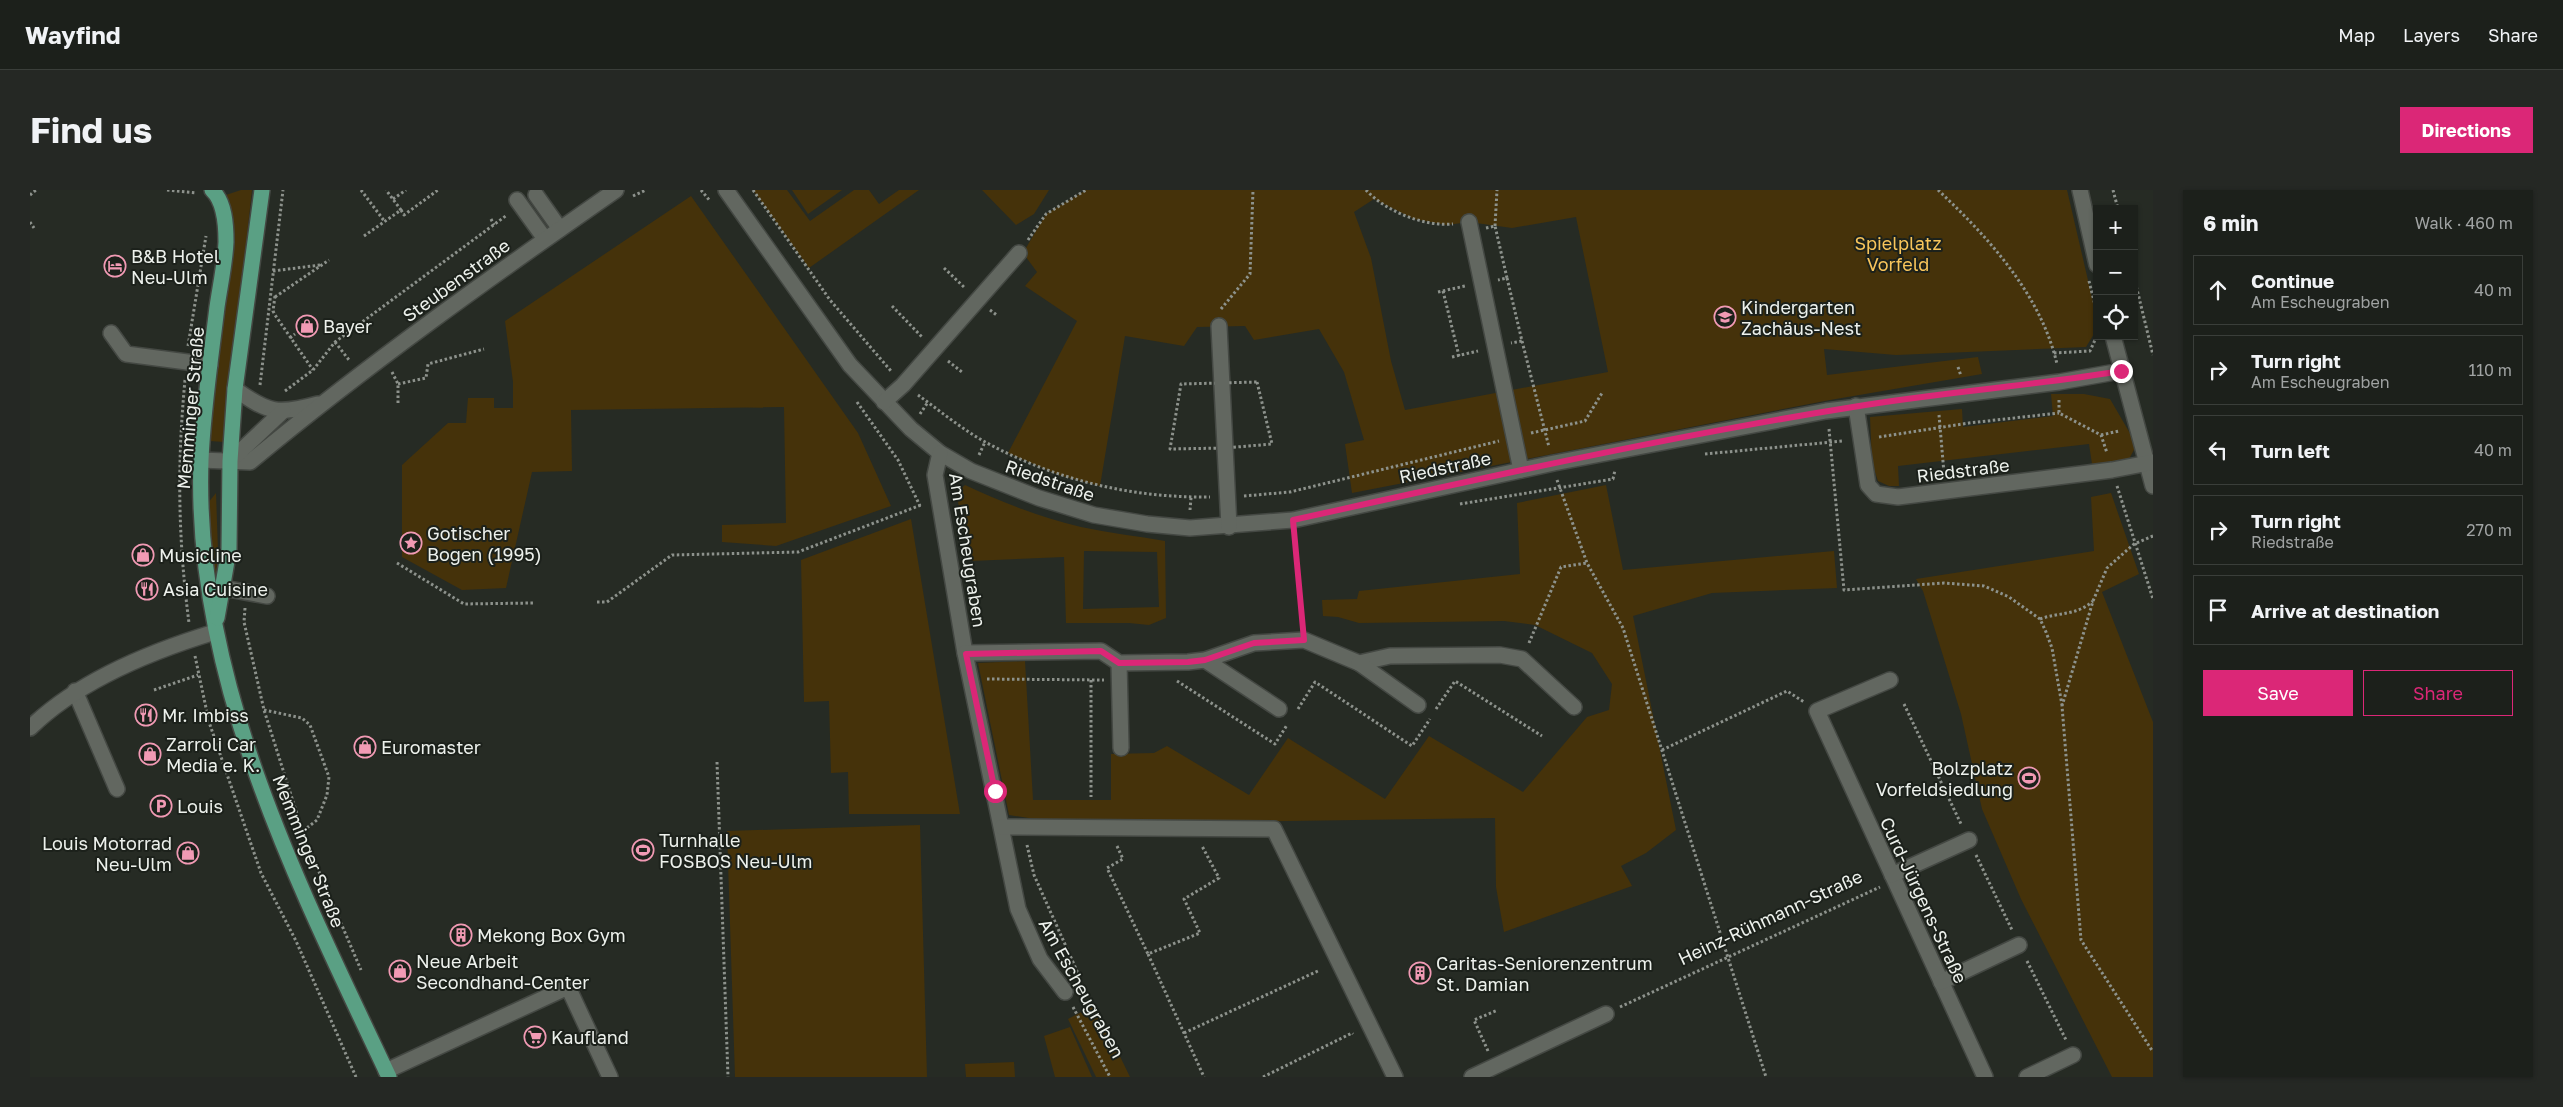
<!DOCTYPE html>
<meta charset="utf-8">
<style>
:root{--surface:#1c201b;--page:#252824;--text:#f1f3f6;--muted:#a0a3a3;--line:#3a3e3a;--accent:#db2777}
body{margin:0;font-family:"Golos Text",sans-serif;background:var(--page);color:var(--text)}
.controls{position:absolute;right:15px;top:15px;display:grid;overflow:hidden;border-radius:0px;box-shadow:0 1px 4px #0004}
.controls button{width:45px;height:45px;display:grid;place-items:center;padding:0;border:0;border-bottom:1px solid var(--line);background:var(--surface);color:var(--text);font:25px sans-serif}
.stop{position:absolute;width:15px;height:15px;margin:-11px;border:4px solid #db2777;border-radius:50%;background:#fff}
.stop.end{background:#db2777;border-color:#fff;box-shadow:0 1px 5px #0008}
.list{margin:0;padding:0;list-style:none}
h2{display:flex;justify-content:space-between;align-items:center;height:65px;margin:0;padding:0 20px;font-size:21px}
h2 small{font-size:16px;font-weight:400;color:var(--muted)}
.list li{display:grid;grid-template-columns:32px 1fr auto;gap:15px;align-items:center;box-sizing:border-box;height:70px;margin:0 10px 10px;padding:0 10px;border:1px solid var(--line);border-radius:0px}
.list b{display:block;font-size:19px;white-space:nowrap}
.list p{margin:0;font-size:16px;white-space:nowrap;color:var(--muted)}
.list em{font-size:16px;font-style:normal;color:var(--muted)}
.actions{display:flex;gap:10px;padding:15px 20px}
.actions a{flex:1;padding:11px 0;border:1px solid var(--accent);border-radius:0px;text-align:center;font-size:18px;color:var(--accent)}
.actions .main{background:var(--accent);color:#fff}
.icon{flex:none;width:28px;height:28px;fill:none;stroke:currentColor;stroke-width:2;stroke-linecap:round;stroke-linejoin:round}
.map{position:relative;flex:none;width:2123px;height:887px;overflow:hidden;border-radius:0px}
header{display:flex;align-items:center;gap:30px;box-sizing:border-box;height:70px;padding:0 25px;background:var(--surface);border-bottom:1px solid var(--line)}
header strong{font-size:24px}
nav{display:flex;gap:28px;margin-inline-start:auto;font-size:18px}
.intro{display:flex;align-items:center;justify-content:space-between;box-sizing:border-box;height:120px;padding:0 30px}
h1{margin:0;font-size:35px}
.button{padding:12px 22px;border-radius:0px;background:var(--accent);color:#fff;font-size:18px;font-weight:700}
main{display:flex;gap:30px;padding:0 30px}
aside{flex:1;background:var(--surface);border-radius:0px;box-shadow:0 1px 4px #0004}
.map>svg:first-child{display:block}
.green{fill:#45320a;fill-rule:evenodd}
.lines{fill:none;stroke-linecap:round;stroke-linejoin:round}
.minor-casing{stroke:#444843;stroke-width:18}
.major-casing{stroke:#444843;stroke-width:18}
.path{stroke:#8d928c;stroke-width:3;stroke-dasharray:2.5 2.5;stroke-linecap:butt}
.minor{stroke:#626760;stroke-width:15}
.major{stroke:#5aa084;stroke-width:15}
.route{stroke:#db2777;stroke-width:6}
.labels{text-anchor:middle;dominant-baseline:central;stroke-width:4;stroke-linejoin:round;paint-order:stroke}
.park-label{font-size:18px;fill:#f8c55b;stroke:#1c211b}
.poi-label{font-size:18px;fill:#edf1ec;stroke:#1c211b;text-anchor:start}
.street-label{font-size:18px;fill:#edf1ec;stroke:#1c211b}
</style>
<header>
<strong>Wayfind</strong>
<nav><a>Map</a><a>Layers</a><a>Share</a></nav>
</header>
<div class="intro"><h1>Find us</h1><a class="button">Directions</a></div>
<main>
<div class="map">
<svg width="2123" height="887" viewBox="0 0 2123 887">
<rect width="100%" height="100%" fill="#262b24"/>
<g class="green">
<path d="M 211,0 L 222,0 L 194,252 L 180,251 L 193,6 Z"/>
<path d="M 723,0 L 757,0 L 780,31 L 824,0 L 839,0 L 849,14 L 869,0 L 889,0 L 779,78 Z"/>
<path d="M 762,0 L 812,0 L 778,24 Z"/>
<path d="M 952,0 L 1019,0 L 1004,24 L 986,35 Z"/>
<path d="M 1056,0 L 2037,0 L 2067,129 L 2067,139 L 2056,157 L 1866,165 L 1794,159 L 1797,185 L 1948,167 L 1952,184 L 1800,210 L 1322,303 L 1315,254 L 1334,250 L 1314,182 L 1289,139 L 1224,150 L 1215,136 L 1167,137 L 1154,156 L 1095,146 L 1070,296 L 1029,285 L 978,263 L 1047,131 L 995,96 L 1007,82 L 993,63 L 1016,24 ZM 1344,9 L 1384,29 L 1417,35 L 1439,32 L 1482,38 L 1546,27 L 1578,182 L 1375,220 L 1361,171 L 1341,68 L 1324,22 Z"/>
<path d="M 661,6 L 828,243 L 861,316 L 746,356 L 692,352 L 692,335 L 756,333 L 754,217 L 541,220 L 542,281 L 502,282 L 476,398 L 432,400 L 372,367 L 372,275 L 418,233 L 436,233 L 438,208 L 464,208 L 464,218 L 483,218 L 483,192 L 475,131 Z"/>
<path d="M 2021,204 L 2054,204 L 2080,209 L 2101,245 L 2105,258 L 2099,269 L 2062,274 L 2059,254 L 1868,276 L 1869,296 L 1859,296 L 1848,291 L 1842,273 L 1840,227 L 1932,219 L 1933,237 L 2023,226 Z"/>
<path d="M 935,295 C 972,312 1011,328 1051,337 C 1079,343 1107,346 1135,351 L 1136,428 L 1119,435 L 1099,433 L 1036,433 L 1034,367 L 941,371 L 926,303 ZM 1054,361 L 1127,362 L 1129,417 L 1053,419 Z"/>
<path d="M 1576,295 L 1593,380 L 1804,361 L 1807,398 L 1682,403 L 1603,426 L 1646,640 L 1616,663 L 1591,676 L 1602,696 L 1474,742 L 1466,697 L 1465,628 L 1037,634 L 979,625 L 948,473 L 995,471 L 1003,610 L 1081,610 L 1081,564 L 1124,563 L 1137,556 L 1219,605 L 1258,548 L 1355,609 L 1399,546 L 1493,602 L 1557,527 L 1579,520 L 1582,494 L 1562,463 L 1505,435 L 1474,431 L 1329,433 L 1308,427 L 1293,426 L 1292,410 L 1327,409 L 1329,401 L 1490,384 L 1487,313 Z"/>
<path d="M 186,303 L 188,361 L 185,396 L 178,313 Z"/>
<path d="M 2081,303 L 2109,384 L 2072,402 L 2123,532 L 2123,887 L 2082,887 L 1991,709 L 1952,619 L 1931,524 L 1893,401 L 1886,389 L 2064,361 L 2061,307 Z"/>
<path d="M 881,329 L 930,624 L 819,624 L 818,582 L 801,583 L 799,511 L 774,512 L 771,370 Z"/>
<path d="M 890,635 L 897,887 L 705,887 L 697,641 Z"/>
<path d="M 1065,815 L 1100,887 L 1066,887 L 1038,829 Z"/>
<path d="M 1040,837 L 1062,887 L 1025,887 L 1014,846 Z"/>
<path d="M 984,872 L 985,887 L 936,887 L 935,874 Z"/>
</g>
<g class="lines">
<g class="minor-casing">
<g id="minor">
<path d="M 696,0 L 820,175 L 881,239 L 910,263 L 941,281 L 1009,308 L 1064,325 L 1117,334 L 1160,338 L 1263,330 L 1524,273 L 1796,221 L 2029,192 L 2091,181"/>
<path d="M 2050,0 L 2067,75"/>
<path d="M 506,5 L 530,39"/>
<path d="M 487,10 L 515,49"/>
<path d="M 1439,32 L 1491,280"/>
<path d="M 1189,136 L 1199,337"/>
<path d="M 81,143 L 96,164 L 180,175"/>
<path d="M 2083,146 L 2123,296"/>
<path d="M 205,199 C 238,223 248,225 288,214"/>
<path d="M 854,212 L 873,195 L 989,63"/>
<path d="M 1826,216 L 1838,295 L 1846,304 L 1868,307 L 2082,280 L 2123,272"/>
<path d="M 910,263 L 905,285 L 935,463 L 988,719 L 1010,769 L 1035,802"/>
<path d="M 171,270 L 220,272 C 337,175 461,87 586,0"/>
<path d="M 200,271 L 253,221"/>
<path d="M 193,398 L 237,406"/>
<path d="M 935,463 L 1071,461 L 1089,473 L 1158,472 L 1175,470 L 1224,453 L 1274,450 L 1329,473 L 1360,466 L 1470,465 L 1492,469 L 1544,517"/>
<path d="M 1175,470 L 1249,519"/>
<path d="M 1089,473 L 1091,558"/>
<path d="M 1329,473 L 1388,515"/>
<path d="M 1860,490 L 1787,521 L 1955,887"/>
<path d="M 45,501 L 87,599"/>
<path d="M 0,538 C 48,491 122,461 185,442"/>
<path d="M 972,637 L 1244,639 L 1365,887"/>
<path d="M 1862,685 L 1939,650"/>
<path d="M 1911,792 L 1989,755"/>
<path d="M 356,881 L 538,797 L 580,887"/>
<path d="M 1442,887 L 1576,824"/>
<path d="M 1997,887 L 2043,865"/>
</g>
</g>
<g class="major-casing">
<g id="major">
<path d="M 182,0 C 195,12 196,35 196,52 C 195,74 190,96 187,117 C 181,168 173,219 171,270 C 163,489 268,694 359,887"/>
<path d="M 187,428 L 199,360 L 200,271 L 205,199 L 232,0"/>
</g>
</g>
<g class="path">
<path d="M 137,0 L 166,3"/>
<path d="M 331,0 L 355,32"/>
<path d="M 671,0 L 680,11"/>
<path d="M 723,0 L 800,110 L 861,181"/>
<path d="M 1336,0 C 1355,21 1395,37 1423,34"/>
<path d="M 1908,0 C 1959,48 2011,105 2027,174"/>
<path d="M 2083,0 L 2088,19"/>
<path d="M 0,5 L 6,0"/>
<path d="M 603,6 L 616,0"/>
<path d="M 363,9 L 376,0"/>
<path d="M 371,20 L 374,25 L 408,0"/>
<path d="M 461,29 L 464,35"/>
<path d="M 0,32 L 4,38"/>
<path d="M 1465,36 L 1467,0"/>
<path d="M 1456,38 L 1465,36 L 1477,88 L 1468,90"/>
<path d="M 334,46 L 371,20 L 356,0"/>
<path d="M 998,50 L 1016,24 L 1056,0"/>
<path d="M 914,78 L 935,98"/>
<path d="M 243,81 L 290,75"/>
<path d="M 2104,87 L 2123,165"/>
<path d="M 1477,88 L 1492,151 L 1481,153"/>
<path d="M 2059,91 L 2067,123"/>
<path d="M 1413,101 L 1429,166"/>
<path d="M 1408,102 L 1435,96"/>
<path d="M 245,106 L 243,121 L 245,125 L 283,180"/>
<path d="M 245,107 L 299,70"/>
<path d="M 862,116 L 893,148"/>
<path d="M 1191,119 L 1220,84 L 1223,0"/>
<path d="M 960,120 L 968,126"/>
<path d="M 260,148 L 265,144"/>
<path d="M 1492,151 L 1519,257"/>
<path d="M 305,152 L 319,170"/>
<path d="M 158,156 L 176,46"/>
<path d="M 2024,163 L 2060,161 L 2065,150"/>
<path d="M 1422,167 L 1448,161"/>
<path d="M 918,171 L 932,182"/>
<path d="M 1928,177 L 1931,186"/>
<path d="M 362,182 L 368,194 L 368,215"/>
<path d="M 155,190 C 147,275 148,348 159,433"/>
<path d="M 1227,192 L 1242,254 L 1195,258 L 1140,259 L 1151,194 Z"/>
<path d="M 368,194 L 396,188 L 398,174 L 454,159"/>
<path d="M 230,195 L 253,0"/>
<path d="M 255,201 L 283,180 L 305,152 L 477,25"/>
<path d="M 888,205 C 910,221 933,240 957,253 C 1026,290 1101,308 1180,307"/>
<path d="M 2029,210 L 2029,223 L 2071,245 L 2077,263"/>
<path d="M 827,212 L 868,270 L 890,316"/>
<path d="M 890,224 L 898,212"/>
<path d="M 1909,225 L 1914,283"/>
<path d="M 1799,239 L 1814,400 L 1914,393 L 1954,396 L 1979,407 L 2010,429 L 2016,442 L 2022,458 L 2032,515"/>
<path d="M 1501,243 L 1555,231 L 1572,203"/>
<path d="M 2071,245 L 2089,241"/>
<path d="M 1849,247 L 1939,233 L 2029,223"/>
<path d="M 1675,264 L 1813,251"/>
<path d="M 949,265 L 955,252"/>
<path d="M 1527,290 L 1557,373 L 1593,438 L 1736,887"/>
<path d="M 2087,296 L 2123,409"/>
<path d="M 1214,306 L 1260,302 L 1469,251"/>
<path d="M 1430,314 L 1583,289 L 1585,280"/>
<path d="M 1160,320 L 1161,308"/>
<path d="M 2123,346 L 2104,354 L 2077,378 L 2063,411 L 2032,516 L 2051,750 L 2123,862"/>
<path d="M 1264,348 L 1273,434"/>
<path d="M 367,373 L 434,414 L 504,413"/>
<path d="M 567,412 L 577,412 L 642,365 L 768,362 L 891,315"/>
<path d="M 215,418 L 214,432 L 234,520 L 275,649 L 331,780"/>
<path d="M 2010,429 C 2029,422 2046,426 2063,411"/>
<path d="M 1499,453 L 1531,377 L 1557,373"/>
<path d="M 165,466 L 179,532 L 231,683 L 266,751 L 326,887"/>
<path d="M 957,489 L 1074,490"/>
<path d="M 1061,490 L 1061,607"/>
<path d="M 1147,491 L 1245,554 L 1257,535"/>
<path d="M 124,500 L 168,485"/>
<path d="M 1874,514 L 1931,634"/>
<path d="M 1268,519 L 1285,492 L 1382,556 L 1400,529"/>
<path d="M 1406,519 L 1425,491 L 1512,546"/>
<path d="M 234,520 L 272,528 L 280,535 L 299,587 L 297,605 L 287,630 L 273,641"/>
<path d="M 1632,560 L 1757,501 L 1774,512"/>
<path d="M 687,572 L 698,887"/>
<path d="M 997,655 L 1004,685 L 1047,781 L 1045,785"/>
<path d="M 1087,656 L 1093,669 L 1077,678 L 1118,764 L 1170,743 L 1154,709 L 1189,688 L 1172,656"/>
<path d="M 1946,665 L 1982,740"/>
<path d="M 1118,764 L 1174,887"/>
<path d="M 1997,771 L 2036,850"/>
<path d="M 1043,817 L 1080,887"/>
<path d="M 1590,817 L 1850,697"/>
<path d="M 1154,843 L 1290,780"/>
<path d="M 1458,861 L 1444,830 L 1468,820"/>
<path d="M 1233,887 L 1322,843 L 1323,844"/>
</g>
<use href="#minor" class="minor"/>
<use href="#major" class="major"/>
</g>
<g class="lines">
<path class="route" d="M 965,601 L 936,464 L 1071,461 L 1089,473 L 1158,472 L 1175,470 L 1224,453 L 1274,450 L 1263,330 C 1449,289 1635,247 1823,217 C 1912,202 2002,196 2091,181"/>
</g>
<defs>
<g id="hotel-ring" transform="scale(1.125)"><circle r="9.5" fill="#1c211b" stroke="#f19ab4" stroke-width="1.5"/><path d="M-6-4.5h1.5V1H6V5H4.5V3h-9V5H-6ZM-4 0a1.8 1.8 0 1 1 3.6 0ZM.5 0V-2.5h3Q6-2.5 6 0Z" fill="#f19ab4"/></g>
<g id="school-ring" transform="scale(1.125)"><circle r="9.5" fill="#1c211b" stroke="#f19ab4" stroke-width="1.5"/><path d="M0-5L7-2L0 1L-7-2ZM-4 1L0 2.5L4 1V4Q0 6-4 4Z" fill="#f19ab4"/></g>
<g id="shop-ring" transform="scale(1.125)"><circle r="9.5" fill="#1c211b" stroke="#f19ab4" stroke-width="1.5"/><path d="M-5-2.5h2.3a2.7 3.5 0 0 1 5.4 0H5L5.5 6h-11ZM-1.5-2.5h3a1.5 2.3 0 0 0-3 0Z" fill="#f19ab4"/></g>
<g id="sight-ring" transform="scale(1.125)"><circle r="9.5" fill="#1c211b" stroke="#f19ab4" stroke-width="1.5"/><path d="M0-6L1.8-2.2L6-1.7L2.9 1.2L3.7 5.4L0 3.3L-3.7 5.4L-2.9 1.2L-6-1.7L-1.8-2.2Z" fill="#f19ab4"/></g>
<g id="restaurant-ring" transform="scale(1.125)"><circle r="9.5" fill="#1c211b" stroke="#f19ab4" stroke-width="1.5"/><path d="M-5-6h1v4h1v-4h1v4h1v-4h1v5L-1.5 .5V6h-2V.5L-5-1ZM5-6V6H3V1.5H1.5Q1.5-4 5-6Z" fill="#f19ab4"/></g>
<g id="stadium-ring" transform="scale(1.125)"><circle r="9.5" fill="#1c211b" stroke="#f19ab4" stroke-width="1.5"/><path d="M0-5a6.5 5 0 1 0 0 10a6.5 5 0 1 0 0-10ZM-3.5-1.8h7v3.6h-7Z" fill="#f19ab4"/></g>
<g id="parking-ring" transform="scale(1.125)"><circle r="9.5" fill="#1c211b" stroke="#f19ab4" stroke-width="1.5"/><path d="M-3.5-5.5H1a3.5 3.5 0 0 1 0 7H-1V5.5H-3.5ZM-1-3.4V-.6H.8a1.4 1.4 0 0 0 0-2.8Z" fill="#f19ab4"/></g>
<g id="building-ring" transform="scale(1.125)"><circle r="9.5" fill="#1c211b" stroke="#f19ab4" stroke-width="1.5"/><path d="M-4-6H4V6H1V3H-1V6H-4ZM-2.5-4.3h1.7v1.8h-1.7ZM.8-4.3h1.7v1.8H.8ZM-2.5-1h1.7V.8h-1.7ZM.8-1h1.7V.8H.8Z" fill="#f19ab4"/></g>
<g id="supermarket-ring" transform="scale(1.125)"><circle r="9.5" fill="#1c211b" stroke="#f19ab4" stroke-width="1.5"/><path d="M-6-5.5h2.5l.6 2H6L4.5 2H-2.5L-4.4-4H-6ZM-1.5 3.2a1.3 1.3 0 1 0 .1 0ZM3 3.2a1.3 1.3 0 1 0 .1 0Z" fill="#f19ab4"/></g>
</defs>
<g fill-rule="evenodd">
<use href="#hotel-ring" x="85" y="76"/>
<use href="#school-ring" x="1695" y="127"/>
<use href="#shop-ring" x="277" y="136"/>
<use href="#sight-ring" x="381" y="353"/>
<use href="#shop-ring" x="113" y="365"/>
<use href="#restaurant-ring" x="117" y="399"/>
<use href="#restaurant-ring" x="116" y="525"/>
<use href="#shop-ring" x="335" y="557"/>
<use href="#shop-ring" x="120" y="564"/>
<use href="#stadium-ring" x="1999" y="588"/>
<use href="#parking-ring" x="131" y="616"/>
<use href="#stadium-ring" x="613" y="660"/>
<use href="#shop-ring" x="158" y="663"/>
<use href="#building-ring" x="431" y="745"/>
<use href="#shop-ring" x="370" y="781"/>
<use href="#building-ring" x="1390" y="783"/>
<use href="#supermarket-ring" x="505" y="847"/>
</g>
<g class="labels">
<g class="park-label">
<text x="1868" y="53">Spielplatz<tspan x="1868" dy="21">Vorfeld</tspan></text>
</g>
<g class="poi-label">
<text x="101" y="66">B&amp;B Hotel<tspan x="101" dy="21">Neu-Ulm</tspan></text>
<text x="1711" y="117">Kindergarten<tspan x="1711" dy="21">Zachäus-Nest</tspan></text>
<text x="293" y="136">Bayer</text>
<text x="397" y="343">Gotischer<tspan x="397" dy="21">Bogen (1995)</tspan></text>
<text x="129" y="365">Musicline</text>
<text x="133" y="399">Asia Cuisine</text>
<text x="132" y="525">Mr. Imbiss</text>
<text x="136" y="554">Zarroli Car<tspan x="136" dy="21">Media e. K.</tspan></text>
<text x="351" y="557">Euromaster</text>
<text x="1983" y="578" text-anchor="end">Bolzplatz<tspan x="1983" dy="21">Vorfeldsiedlung</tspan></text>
<text x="147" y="616">Louis</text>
<text x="629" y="650">Turnhalle<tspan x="629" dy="21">FOSBOS Neu-Ulm</tspan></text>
<text x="142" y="653" text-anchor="end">Louis Motorrad<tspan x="142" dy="21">Neu-Ulm</tspan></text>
<text x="447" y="745">Mekong Box Gym</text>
<text x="386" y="771">Neue Arbeit<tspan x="386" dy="21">Secondhand-Center</tspan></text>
<text x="1406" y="773">Caritas-Seniorenzentrum<tspan x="1406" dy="21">St. Damian</tspan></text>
<text x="521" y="847">Kaufland</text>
</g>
<g class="street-label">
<text transform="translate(426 90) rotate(-36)">Steubenstraße</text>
<text transform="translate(160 218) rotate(-85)">Memminger Straße</text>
<text transform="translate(1415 277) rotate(-12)">Riedstraße</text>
<text transform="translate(1933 280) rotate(-7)">Riedstraße</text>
<text transform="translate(1020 290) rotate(19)">Riedstraße</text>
<text transform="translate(938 360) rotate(81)">Am Escheugraben</text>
<text transform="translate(279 661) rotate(68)">Memminger Straße</text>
<text transform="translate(1894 710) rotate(65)">Curd-Jürgens-Straße</text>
<text transform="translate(1740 727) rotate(-25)">Heinz-Rühmann-Straße</text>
<text transform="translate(1052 798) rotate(61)">Am Escheugraben</text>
</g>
</g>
</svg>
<div class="controls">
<button>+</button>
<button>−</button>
<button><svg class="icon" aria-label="locate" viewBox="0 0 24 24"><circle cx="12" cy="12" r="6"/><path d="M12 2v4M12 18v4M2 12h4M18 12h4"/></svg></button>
</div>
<div class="stop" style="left:965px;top:601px"></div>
<div class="stop end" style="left:2091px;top:181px"></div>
</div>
<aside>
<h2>6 min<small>Walk · 460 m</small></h2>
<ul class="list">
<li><svg class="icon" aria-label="ahead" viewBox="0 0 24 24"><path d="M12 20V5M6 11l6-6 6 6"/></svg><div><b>Continue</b><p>Am Escheugraben</p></div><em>40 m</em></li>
<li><svg class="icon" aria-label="right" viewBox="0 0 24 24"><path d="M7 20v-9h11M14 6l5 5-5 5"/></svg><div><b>Turn right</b><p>Am Escheugraben</p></div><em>110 m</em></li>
<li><svg class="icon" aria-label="left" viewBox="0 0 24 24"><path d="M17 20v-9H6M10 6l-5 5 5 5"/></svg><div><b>Turn left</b></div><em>40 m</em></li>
<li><svg class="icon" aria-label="right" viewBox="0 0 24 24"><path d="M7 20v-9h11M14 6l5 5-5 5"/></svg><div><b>Turn right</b><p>Riedstraße</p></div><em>270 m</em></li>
<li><svg class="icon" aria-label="arrive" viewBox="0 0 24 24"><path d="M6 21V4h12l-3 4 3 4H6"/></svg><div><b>Arrive at destination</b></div></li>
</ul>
<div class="actions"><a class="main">Save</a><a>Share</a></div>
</aside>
</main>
